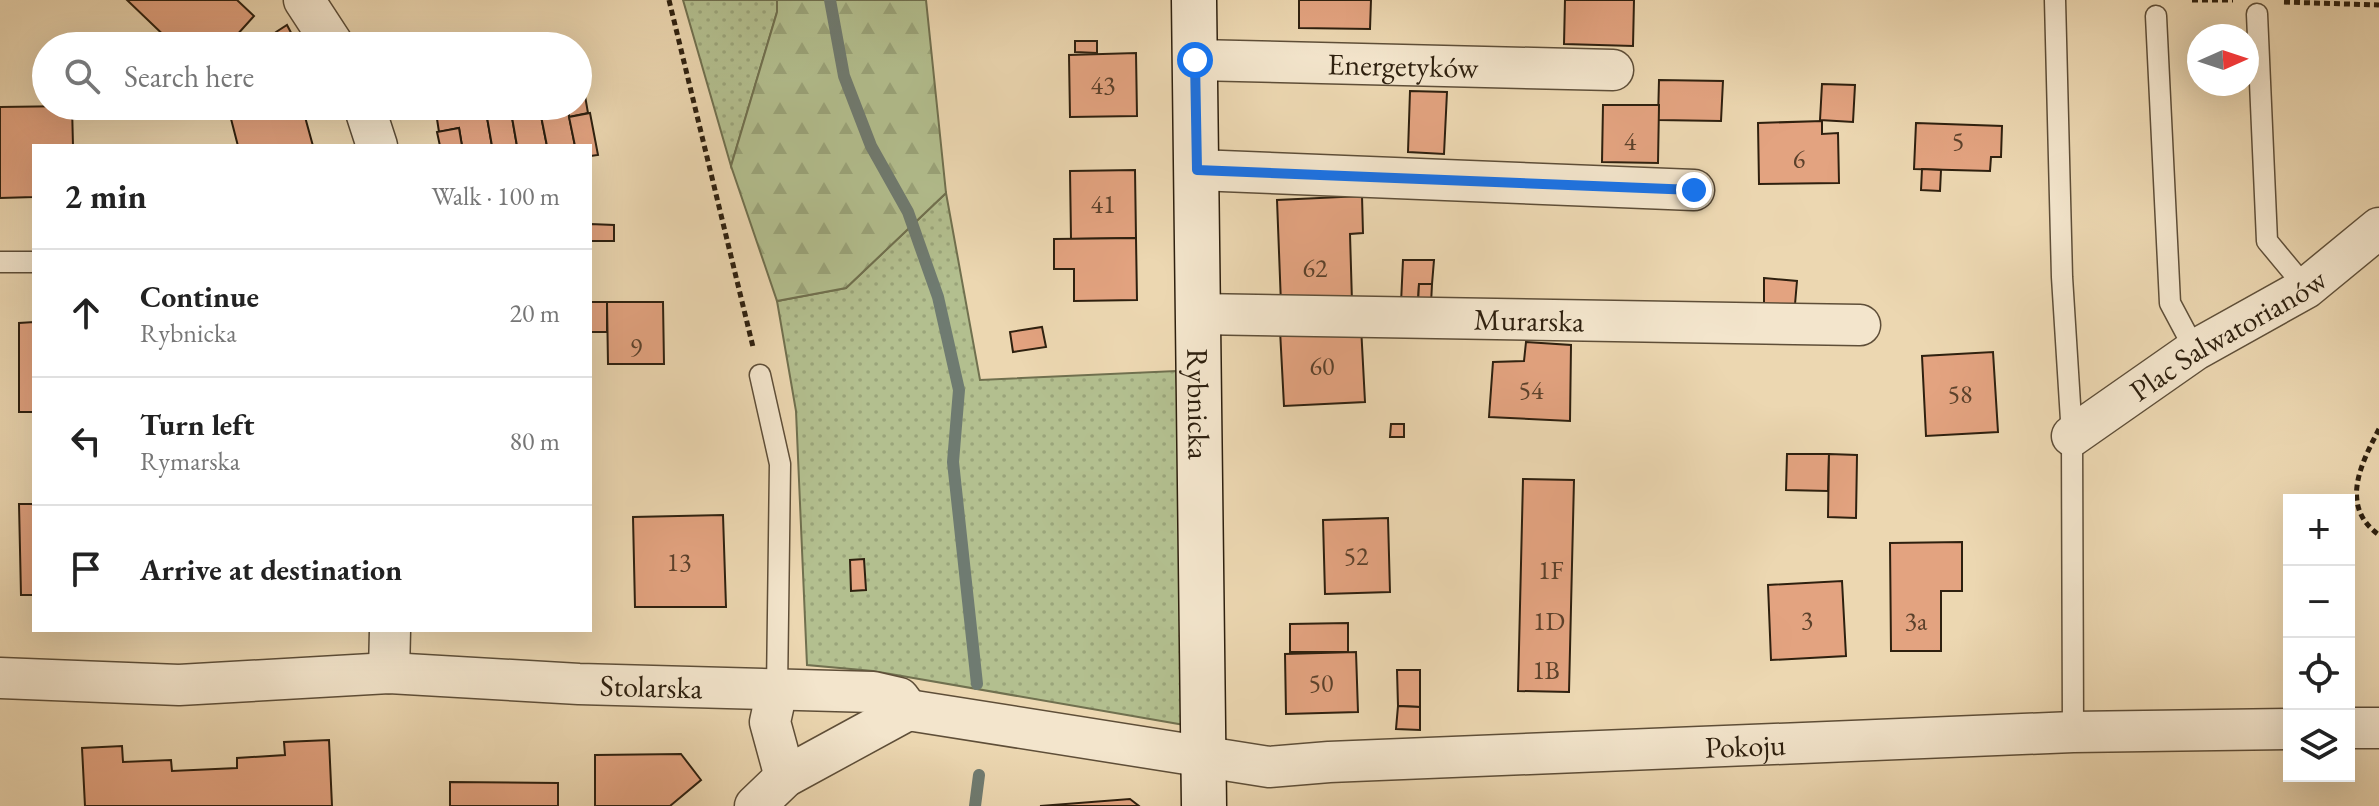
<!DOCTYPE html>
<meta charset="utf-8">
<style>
:root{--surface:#fff;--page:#f2f2f2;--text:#222;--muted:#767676;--line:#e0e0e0}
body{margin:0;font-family:"EB Garamond",serif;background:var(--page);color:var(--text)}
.controls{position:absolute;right:24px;bottom:24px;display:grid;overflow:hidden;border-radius:0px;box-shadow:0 8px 32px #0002}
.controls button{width:72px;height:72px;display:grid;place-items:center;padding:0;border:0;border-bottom:2px solid var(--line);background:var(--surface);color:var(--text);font:40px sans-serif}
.compass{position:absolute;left:2187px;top:24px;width:72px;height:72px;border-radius:50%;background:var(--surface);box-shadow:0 8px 32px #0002;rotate:87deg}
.stop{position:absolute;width:24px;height:24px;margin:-18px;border:6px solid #1a73e8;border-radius:50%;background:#fff}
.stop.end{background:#1a73e8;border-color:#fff;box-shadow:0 2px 8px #0008}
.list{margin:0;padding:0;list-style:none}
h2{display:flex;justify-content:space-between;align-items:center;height:104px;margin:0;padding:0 32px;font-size:34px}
h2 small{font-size:26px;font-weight:400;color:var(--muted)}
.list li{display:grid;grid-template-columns:52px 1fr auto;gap:24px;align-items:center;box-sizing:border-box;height:128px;padding:0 32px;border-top:2px solid var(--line)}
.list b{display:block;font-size:30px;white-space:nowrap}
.list p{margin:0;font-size:26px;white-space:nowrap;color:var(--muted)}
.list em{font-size:26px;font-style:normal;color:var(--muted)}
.icon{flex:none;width:44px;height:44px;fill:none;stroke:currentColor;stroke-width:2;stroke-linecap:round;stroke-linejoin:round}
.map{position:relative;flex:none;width:2379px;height:806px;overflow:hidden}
.search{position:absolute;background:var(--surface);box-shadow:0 8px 32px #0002;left:32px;top:32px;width:560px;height:88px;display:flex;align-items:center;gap:20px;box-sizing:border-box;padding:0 28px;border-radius:44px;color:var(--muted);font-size:30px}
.panel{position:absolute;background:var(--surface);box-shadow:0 8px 32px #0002;left:32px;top:144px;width:560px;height:488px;border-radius:0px}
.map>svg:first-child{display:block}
.grass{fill:url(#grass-dots);stroke:#70704f;stroke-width:2}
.forest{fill:url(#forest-firs);stroke:#70704f;stroke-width:2}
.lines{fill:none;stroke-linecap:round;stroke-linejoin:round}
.stream{stroke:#6f7b71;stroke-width:12}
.building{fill:#e3a380;stroke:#2e200f;stroke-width:2}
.lane-casing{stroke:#5e4e38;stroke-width:23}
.street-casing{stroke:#5e4e38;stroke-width:43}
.secondary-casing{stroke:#2e200f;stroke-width:47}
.path{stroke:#2e200f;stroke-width:5;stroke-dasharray:6 4;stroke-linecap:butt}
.lane{stroke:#f3e5cc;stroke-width:20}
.street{stroke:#f3e5cc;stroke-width:40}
.secondary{stroke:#f3e5cc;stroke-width:44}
.route{stroke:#1a73e8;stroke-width:10}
.labels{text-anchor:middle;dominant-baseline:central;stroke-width:6;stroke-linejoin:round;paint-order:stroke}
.number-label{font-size:26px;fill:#5b412b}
.street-label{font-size:30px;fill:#2e200f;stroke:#f3e5cc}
</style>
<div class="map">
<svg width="2379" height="806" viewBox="0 0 2379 806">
<defs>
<pattern id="grass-dots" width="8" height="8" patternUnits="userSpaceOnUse" patternTransform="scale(2)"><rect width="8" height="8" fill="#b3bf8f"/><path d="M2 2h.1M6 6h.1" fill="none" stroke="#9aa47a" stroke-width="1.8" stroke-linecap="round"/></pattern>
<pattern id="forest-firs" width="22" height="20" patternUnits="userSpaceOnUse" patternTransform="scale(2)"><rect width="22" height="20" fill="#b3bf8f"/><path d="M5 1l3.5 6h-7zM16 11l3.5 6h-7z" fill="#9aa47a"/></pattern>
</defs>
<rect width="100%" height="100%" fill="#ecd7b1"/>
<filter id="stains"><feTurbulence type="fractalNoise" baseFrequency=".0025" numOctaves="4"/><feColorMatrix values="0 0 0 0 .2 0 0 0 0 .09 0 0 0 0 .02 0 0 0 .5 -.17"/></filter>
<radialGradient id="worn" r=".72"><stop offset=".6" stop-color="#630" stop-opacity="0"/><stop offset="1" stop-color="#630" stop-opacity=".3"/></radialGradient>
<g class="grass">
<path d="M 683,0 L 777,0 L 777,12 L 731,166 Z"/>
<path d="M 946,193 L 980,380 L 1176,371 L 1196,727 L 873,671 L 807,665 L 796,411 L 777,301 L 846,288 Z"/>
</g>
<path class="forest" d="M 777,0 L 926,0 L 946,193 L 846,288 L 777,301 L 731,166 L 777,12 Z"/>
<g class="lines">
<g class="stream">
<path d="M 830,0 L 844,76 L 871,146 L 908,212 L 938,297 L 959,390 L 953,462 L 977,684"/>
<path d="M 975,806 L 979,775"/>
</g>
</g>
<g class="building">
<path d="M 127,0 L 237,0 L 254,16 L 227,46 L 218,42 L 214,46 L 175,46 Z"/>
<path d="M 1299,0 L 1371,0 L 1370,29 L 1299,28 Z"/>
<path d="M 1565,0 L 1634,0 L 1633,46 L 1564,44 Z"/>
<path d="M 287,25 L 298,46 L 283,46 L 276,32 Z"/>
<path d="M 1075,41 L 1097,41 L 1097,53 L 1075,52 Z"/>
<path d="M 1136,53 L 1137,116 L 1070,117 L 1069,55 Z"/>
<path d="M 1659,80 L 1723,81 L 1721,121 L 1658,120 Z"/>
<path d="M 1822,84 L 1855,85 L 1853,122 L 1820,120 Z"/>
<path d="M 584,90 L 588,113 L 569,117 L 567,106 L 578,106 L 578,91 Z"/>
<path d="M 1410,91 L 1447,92 L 1444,154 L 1408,152 Z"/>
<path d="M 1603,105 L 1659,105 L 1658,163 L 1602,162 Z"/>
<path d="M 72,106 L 73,146 L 34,146 L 34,197 L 0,198 L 0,107 Z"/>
<path d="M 261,106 L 302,106 L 313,146 L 238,146 L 230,115 Z"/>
<path d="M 435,106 L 485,106 L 492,146 L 462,146 L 459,128 L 439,132 Z"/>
<path d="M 485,106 L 510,106 L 517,146 L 492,146 Z"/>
<path d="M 510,106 L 539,106 L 547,146 L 517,146 Z"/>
<path d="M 539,106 L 567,106 L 575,146 L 547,146 Z"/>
<path d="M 590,113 L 598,155 L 590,156 L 590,146 L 575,146 L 569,117 Z"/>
<path d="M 1822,121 L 1822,134 L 1838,133 L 1839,183 L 1759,184 L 1758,123 Z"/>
<path d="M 1916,123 L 2002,126 L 2001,157 L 1991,157 L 1990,171 L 1914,169 Z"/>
<path d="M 459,128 L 462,146 L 440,146 L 437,132 Z"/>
<path d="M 1922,169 L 1941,170 L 1940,191 L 1921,190 Z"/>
<path d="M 1135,170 L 1136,238 L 1071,239 L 1070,171 Z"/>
<path d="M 1362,196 L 1363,233 L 1350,234 L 1352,302 L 1281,304 L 1277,200 Z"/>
<path d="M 590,224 L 614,225 L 614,241 L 590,241 Z"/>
<path d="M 1136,238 L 1137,300 L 1074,301 L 1074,269 L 1054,269 L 1054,239 Z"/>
<path d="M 1403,260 L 1434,260 L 1432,284 L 1419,284 L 1418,303 L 1401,303 Z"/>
<path d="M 1764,278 L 1797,281 L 1794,316 L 1764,314 Z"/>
<path d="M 1419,284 L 1432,284 L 1431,304 L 1418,303 Z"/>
<rect x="590" y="302" width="17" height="30"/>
<path d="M 607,302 L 663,302 L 664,364 L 608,364 Z"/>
<path d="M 34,322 L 34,412 L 19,412 L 19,323 Z"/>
<path d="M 1361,326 L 1365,402 L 1284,406 L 1280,330 Z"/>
<path d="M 1042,327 L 1046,347 L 1013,352 L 1010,332 Z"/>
<path d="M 1526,342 L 1571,345 L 1570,421 L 1489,417 L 1493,362 L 1524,361 Z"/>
<path d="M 1993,352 L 1998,432 L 1926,436 L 1922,356 Z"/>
<path d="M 1391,424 L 1404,424 L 1404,437 L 1390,437 Z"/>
<path d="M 1787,454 L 1829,454 L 1828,491 L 1786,490 Z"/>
<path d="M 1829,454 L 1857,455 L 1856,518 L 1828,517 Z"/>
<path d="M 1523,479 L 1574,480 L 1569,692 L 1518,691 Z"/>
<path d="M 19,504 L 34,504 L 34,595 L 21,595 Z"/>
<path d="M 723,515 L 726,607 L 635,607 L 633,517 Z"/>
<path d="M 1388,518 L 1390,592 L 1325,594 L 1323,520 Z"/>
<path d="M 1962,542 L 1962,591 L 1941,591 L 1941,651 L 1891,651 L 1890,543 Z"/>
<path d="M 864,559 L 866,590 L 851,591 L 850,560 Z"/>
<path d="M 1842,581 L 1846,656 L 1771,660 L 1768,585 Z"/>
<path d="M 1348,623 L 1348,652 L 1290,652 L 1290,624 Z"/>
<path d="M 1356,652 L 1358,712 L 1286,714 L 1285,654 Z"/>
<path d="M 1397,670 L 1420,670 L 1420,707 L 1398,706 Z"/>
<path d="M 1398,706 L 1420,707 L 1420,730 L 1396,729 Z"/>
<path d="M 329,740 L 332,806 L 85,806 L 82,748 L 122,746 L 123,762 L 171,760 L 172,771 L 237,768 L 237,758 L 285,755 L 284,742 Z"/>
<path d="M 681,754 L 701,780 L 670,806 L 595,806 L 595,755 Z"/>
<path d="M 450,782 L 558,783 L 558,806 L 450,806 Z"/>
<path d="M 1130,799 L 1139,806 L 1040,806 Z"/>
</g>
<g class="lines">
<g class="lane-casing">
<g id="lane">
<path d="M 2055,0 L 2062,277 L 2072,436 L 2073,732"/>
<path d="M 2257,14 L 2267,241 L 2306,288"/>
<path d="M 2156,16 L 2170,303 L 2195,350"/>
<path d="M 0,262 L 34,262"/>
<path d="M 760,375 L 780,464 L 777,690"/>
</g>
</g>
<g class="street-casing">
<g id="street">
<path d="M 304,0 L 334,46"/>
<path id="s1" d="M 1195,60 L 1613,70"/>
<path d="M 364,106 L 377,146"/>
<path d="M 1197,170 L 1694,190"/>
<path id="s2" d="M 1197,314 L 1860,325"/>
<path id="s3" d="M 2072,436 L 2195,350 L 2306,288 L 2379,228"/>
<path d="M 389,673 L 390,630"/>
<path id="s4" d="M 0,678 L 179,685 L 389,673 L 579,684 L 873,692 L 899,698 L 908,710"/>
<path d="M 777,690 L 770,722 L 785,777"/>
<path d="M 2349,728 L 2379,728"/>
<path id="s5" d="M 755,806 L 785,777 L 908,710 L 1269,767 L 1329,762 L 2073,732 L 2289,729"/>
</g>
</g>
<g class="secondary-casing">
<g id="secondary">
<path id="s6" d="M 1194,0 L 1204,806"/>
</g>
</g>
<g class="path">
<path d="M 669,0 L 753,347"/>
<path d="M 2192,0 L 2233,0"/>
<path d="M 2284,2 L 2379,5"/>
<path d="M 2379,429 C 2361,464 2339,506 2379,535"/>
</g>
<use href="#lane" class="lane"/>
<use href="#street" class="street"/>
<use href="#secondary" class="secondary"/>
</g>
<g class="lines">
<path class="route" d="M 1195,60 L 1197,170 L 1694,190"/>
</g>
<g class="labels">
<g class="number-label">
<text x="1103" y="85">43</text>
<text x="1630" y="141">4</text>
<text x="1958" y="141">5</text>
<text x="1799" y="159">6</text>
<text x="1103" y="204">41</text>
<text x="1315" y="268">62</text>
<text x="636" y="348">9</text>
<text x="1322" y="366">60</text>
<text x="1531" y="390">54</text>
<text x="1960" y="394">58</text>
<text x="1356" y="556">52</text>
<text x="679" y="562">13</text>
<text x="1551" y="570">1F</text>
<text x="1807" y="620">3</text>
<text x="1549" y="621">1D</text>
<text x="1916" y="621">3a</text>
<text x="1546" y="670">1B</text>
<text x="1321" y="683">50</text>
</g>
<g class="street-label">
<text stroke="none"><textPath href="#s1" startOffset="208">Energetyków</textPath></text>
<text stroke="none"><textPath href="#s2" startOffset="332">Murarska</textPath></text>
<text stroke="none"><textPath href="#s3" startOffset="186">Plac Salwatorianów</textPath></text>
<text stroke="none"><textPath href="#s6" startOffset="404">Rybnicka</textPath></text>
<text stroke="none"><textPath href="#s4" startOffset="652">Stolarska</textPath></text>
<text stroke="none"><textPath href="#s5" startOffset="1024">Pokoju</textPath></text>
</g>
</g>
<rect width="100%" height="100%" filter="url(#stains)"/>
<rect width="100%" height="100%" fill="url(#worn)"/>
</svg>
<div class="controls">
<button>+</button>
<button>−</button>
<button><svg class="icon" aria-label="locate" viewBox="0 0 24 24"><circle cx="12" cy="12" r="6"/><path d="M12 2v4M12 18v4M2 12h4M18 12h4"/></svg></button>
<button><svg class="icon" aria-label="layers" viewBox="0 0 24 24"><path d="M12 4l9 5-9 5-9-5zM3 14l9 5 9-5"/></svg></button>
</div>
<svg class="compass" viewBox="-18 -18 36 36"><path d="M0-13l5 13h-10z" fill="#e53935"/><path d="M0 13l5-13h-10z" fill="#767676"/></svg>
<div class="stop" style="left:1195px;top:60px"></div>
<div class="stop end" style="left:1694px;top:190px"></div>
<div class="search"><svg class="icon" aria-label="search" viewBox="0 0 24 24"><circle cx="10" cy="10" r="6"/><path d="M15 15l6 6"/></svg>Search here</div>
<section class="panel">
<h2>2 min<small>Walk · 100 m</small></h2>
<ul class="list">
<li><svg class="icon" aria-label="ahead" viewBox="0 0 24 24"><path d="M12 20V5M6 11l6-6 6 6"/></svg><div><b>Continue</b><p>Rybnicka</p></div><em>20 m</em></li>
<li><svg class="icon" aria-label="left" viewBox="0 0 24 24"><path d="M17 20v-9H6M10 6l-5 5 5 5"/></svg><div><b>Turn left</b><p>Rymarska</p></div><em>80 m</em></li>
<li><svg class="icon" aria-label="arrive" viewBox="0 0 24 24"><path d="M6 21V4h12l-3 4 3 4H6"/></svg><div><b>Arrive at destination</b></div></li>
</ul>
</section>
</div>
